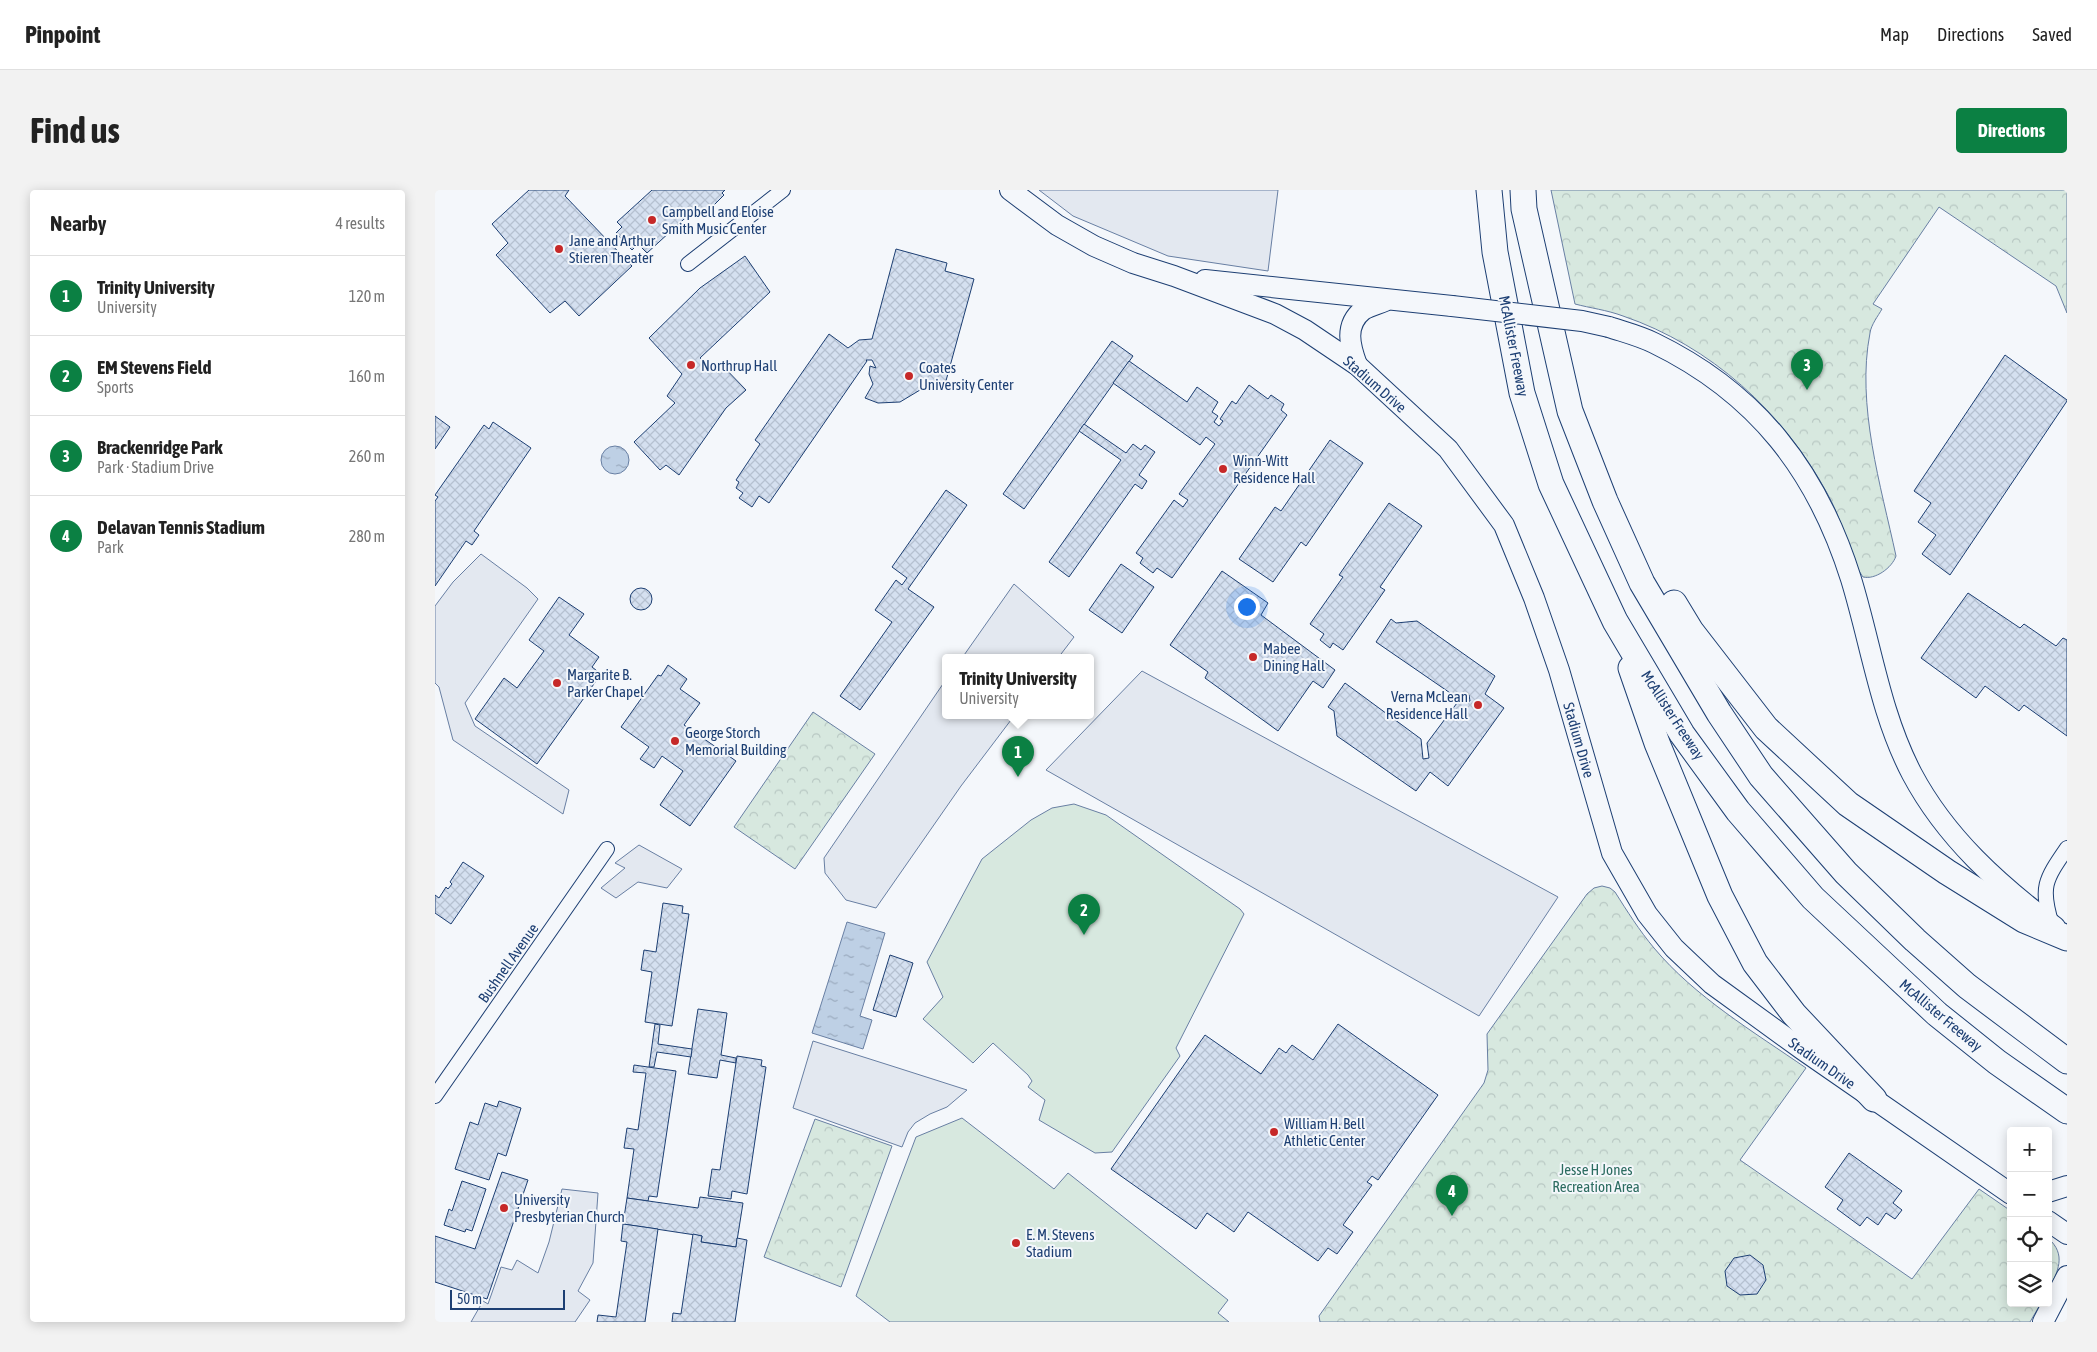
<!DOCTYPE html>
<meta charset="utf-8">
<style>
:root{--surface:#fff;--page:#f2f2f2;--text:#222;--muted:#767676;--line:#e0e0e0;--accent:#0b8043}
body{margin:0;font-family:"Asap Condensed",sans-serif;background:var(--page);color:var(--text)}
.controls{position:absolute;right:15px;bottom:15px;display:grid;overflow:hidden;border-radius:5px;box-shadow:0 2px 12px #0003}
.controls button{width:45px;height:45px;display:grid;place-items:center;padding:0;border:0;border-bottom:1px solid var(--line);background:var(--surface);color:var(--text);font:25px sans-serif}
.scale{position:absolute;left:15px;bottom:12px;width:115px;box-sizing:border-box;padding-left:5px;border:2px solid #1d3f73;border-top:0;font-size:14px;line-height:18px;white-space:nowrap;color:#1d3f73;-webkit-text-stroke:4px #f4f7fb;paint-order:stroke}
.you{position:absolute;left:811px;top:416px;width:18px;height:18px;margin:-12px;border:4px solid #fff;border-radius:50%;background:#1a73e8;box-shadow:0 0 0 8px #1a73e833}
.badge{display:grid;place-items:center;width:32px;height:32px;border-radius:50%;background:var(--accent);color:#fff;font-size:16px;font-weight:700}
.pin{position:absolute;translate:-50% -41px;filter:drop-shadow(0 1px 2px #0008)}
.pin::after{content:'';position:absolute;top:26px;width:18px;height:15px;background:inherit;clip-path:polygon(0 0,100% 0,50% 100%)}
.popup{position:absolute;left:507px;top:464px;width:152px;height:65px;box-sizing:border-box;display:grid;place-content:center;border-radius:5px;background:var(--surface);filter:drop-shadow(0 1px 4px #0005);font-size:16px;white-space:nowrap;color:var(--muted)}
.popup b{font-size:19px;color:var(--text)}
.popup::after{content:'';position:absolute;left:50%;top:100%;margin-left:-10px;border:10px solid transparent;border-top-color:var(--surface)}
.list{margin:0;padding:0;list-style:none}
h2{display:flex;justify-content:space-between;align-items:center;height:65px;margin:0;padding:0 20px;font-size:21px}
h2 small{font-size:16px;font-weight:400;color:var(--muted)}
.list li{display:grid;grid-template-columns:32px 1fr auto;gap:15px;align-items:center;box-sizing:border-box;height:80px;padding:0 20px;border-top:1px solid var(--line)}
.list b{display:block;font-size:19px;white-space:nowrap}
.list p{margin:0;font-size:16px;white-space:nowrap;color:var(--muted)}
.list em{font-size:16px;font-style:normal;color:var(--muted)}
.icon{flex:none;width:28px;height:28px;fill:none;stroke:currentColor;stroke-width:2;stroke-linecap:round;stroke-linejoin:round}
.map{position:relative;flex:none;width:1632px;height:1132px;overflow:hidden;border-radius:5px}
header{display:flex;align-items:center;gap:30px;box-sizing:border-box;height:70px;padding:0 25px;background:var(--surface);border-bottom:1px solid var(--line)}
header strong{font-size:24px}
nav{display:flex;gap:28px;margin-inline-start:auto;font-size:18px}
.intro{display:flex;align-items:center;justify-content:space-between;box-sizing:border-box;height:120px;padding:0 30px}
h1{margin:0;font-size:35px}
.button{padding:12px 22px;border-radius:5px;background:var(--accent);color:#fff;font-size:18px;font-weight:700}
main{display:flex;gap:30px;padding:0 30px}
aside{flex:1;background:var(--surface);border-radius:5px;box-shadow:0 2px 12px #0003}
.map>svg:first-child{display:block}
.grass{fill:#d7e8df;stroke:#687fa3}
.park{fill:url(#park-crowns);stroke:#687fa3}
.parking{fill:#e3e8f0;stroke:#687fa3}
.water{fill:url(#water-ripples);stroke:#687fa3}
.building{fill:url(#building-cross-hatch);stroke:#1d3f73}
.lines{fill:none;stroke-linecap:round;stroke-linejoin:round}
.street-casing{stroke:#1d3f73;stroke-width:16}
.secondary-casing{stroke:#1d3f73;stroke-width:22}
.highway-casing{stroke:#1d3f73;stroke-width:27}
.street{stroke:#f4f7fb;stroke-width:14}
.secondary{stroke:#f4f7fb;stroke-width:20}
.highway{stroke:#f4f7fb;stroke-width:25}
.secondary-bridge-casing{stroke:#1d3f73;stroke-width:22;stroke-linecap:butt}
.secondary-bridge{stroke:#f4f7fb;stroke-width:20}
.poi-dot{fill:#c62828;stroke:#f4f7fb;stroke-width:2}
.labels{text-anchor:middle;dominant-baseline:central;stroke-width:4;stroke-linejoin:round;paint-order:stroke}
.poi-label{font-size:15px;fill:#1d3f73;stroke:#f4f7fb;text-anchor:start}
.street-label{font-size:15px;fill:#1d3f73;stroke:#f4f7fb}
.park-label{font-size:15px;fill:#2c6c60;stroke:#f4f7fb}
</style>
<header>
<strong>Pinpoint</strong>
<nav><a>Map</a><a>Directions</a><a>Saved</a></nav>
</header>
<div class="intro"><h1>Find us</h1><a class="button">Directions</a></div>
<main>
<aside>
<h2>Nearby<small>4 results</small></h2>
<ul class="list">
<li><span class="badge">1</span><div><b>Trinity University</b><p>University</p></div><em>120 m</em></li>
<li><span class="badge">2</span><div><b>EM Stevens Field</b><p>Sports</p></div><em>160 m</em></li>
<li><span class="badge">3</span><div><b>Brackenridge Park</b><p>Park · Stadium Drive</p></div><em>260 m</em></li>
<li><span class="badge">4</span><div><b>Delavan Tennis Stadium</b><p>Park</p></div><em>280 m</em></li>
</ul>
</aside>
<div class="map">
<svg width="1632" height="1132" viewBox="0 0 1632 1132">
<defs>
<pattern id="park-crowns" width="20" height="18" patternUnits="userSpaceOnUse" patternTransform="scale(1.25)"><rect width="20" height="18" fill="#d7e8df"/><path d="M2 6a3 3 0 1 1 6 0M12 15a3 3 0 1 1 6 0" fill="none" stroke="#b8c8c3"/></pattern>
<pattern id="water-ripples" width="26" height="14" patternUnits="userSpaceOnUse" patternTransform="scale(1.25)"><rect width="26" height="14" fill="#bed0e5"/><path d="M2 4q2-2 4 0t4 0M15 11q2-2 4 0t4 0" fill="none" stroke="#9aaabe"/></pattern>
<pattern id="building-cross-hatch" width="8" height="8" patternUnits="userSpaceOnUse" patternTransform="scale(1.25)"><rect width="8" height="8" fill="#d5e0f0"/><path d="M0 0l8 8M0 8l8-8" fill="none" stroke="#b6c1d1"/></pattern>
</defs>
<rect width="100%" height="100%" fill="#f4f7fb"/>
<g class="grass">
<path d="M 639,614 L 671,625 L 805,719 L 809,724 L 741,858 L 745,866 L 677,962 L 660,963 L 604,930 L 610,910 L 593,897 L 597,891 L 593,885 L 558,853 L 538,873 L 488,829 L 508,807 L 492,772 L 547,669 L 596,630 L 617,618 Z"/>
<path d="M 527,928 L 619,999 L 633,983 L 793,1110 L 783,1123 L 794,1132 L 455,1132 L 421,1106 L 481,947 Z"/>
</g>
<g class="park">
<path d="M 1116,0 L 1632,0 L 1632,123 L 1621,96 L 1504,17 L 1438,114 L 1447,119 C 1443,126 1436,135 1435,143 C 1421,215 1446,296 1461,366 C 1457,378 1440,390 1428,387 L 1422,378 C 1412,353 1405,326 1392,303 C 1348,222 1276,156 1188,126 C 1172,120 1155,118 1140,114 Z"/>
<path d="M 378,522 L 440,564 L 360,679 L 299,637 Z"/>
<path d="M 1167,696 L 1175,698 L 1180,702 C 1192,721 1204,740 1219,758 C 1260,807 1319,842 1371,878 L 1305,970 L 1477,1089 L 1544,999 L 1576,1021 L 1576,1113 L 1606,1113 L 1595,1132 L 885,1132 L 884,1126 L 1049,893 L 1053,880 L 1052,844 L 1152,704 L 1159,698 Z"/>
<path d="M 380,929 L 457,956 L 406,1097 L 329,1067 Z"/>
<path d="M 1613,1048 C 1632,1065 1623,1081 1613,1101 Z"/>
</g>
<g class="parking">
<path d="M 604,0 L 843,0 L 833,81 L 733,66 L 638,26 Z"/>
<path d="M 46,364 L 92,398 L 103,409 L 30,513 L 40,536 L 134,600 L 128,624 L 18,550 L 4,497 L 0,493 L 0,416 L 18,392 Z"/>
<path d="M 579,394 L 639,447 L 623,468 L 527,468 Z"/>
<path d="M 707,481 L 1123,707 L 1044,826 L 611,580 Z"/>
<path d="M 510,491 L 510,526 L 579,526 L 526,596 L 441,718 L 411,710 L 390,683 L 389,668 Z"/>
<path d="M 204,655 L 247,679 L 232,698 L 203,692 L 181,708 L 166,698 L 190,678 L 180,673 Z"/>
<path d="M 378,851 L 460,877 L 532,900 L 512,917 L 495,924 L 480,933 L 473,942 L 467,957 L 358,918 Z"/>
<path d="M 127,999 L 163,1003 L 158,1073 L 143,1101 L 155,1110 L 140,1132 L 36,1132 L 48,1111 L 53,1114 L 66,1077 L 77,1080 L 82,1070 L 103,1083 L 114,1052 Z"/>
</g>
<g class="water">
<circle cx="180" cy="270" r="14"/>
<path d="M 412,732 L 450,743 L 425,826 L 437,830 L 428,859 L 377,843 Z"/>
</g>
<g class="building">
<path d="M 94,0 L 134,0 L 130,6 L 197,76 L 144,126 L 130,111 L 115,123 L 61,65 L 73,53 L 57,34 Z"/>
<path d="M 217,0 L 290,0 L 287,3 L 289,5 L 267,27 L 260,19 L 212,63 L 203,54 L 197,60 L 181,43 L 187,37 L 182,32 Z"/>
<path d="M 461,59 L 512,73 L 510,81 L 539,89 L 509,198 L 490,193 L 485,200 L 465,212 L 443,213 L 430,208 L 438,194 L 434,184 L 435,176 L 441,178 L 437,170 L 431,170 L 432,171 L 334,313 L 324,306 L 317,317 L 304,308 L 308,303 L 301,298 L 304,292 L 301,290 L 325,254 L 320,250 L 394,144 L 413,158 L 424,150 L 437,149 Z"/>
<path d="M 310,66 L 335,102 L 265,168 L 276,179 L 284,172 L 311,200 L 291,218 L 244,285 L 231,275 L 225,280 L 199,252 L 240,213 L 232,206 L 247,184 L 214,148 L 265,98 Z"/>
<path d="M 677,151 L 698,166 L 589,319 L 568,304 Z"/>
<path d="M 1570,165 L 1632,210 L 1632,211 L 1515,385 L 1487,364 L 1501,345 L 1483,332 L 1496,313 L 1479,301 Z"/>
<path d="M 694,171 L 752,212 L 762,197 L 783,212 L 777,222 L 783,226 L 779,232 L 784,236 L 788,231 L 785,229 L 797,211 L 801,214 L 814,195 L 833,209 L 836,205 L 849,214 L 846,220 L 852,225 L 737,388 L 722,378 L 718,383 L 705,373 L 708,368 L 701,363 L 739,310 L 748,317 L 753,310 L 744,304 L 780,254 L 771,247 L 765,255 L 678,193 Z"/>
<path d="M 0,226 L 15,237 L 0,259 Z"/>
<path d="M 58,232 L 96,258 L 39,341 L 44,345 L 37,355 L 31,351 L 0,396 L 0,311 L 3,307 L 0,305 L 49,235 L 54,239 Z"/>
<path d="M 649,234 L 691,263 L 698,254 L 706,260 L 710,255 L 720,262 L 704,285 L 712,291 L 707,299 L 700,294 L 634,387 L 614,372 L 686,270 L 644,241 Z"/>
<path d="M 895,250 L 928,273 L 871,356 L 866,352 L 838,392 L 804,369 L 840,317 L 846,321 Z"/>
<path d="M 511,300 L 532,315 L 473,399 L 499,417 L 425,520 L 405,506 L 457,432 L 440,420 L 461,390 L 467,395 L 472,388 L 457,377 Z"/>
<path d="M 954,313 L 987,336 L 945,397 L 950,400 L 908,460 L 898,453 L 895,458 L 885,450 L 889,444 L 875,434 L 908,387 L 904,385 Z"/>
<path d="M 686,374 L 719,397 L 687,443 L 654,420 Z"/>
<path d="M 787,381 L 833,413 L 826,425 L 900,480 L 888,498 L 878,491 L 843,541 L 770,488 L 773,482 L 735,455 Z"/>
<circle cx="206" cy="409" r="11"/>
<path d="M 1533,403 L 1585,438 L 1589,434 L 1621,456 L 1628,448 L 1632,450 L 1632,546 L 1589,515 L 1584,521 L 1550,496 L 1541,508 L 1486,468 Z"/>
<path d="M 124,407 L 149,424 L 134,445 L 164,467 L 157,477 L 166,484 L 102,574 L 40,529 L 69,488 L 82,498 L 109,461 L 94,450 Z"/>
<path d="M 956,429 L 961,433 L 982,431 L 1060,486 L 1050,504 L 1069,518 L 1013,596 L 995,582 L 981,601 L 902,546 L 899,521 L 893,517 L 910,493 L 986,549 L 988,569 L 994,568 L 992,553 L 1022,513 L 1035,511 L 1034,505 L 1021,507 L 941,452 Z"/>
<path d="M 233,475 L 252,489 L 245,499 L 265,513 L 249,535 L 301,571 L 255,636 L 225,615 L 248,581 L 227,566 L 219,578 L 205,569 L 214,557 L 186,537 L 223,485 L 226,486 Z"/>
<path d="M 28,672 L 49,686 L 16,734 L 0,723 L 0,705 L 4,708 L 11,697 L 13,699 L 17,694 L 15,692 Z"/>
<path d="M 228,713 L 248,716 L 247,723 L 254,724 L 237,836 L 210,832 L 217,782 L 206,780 L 209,760 L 221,762 Z"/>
<path d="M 455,765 L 478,773 L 461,827 L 438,820 Z"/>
<path d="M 263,819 L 292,823 L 286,865 L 301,868 L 301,873 L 285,870 L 282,888 L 253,884 Z"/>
<path d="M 220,834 L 225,835 L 223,854 L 257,859 L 256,867 L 222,862 L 219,877 L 214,877 Z"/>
<path d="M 903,834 L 1003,905 L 943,990 L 937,986 L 932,992 L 937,995 L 908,1035 L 918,1042 L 902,1064 L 893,1058 L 883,1071 L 813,1022 L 799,1042 L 772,1023 L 761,1039 L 676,979 L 770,845 L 826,884 L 844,858 L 851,863 L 857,855 L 878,870 Z"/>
<path d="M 302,866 L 327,870 L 326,876 L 331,877 L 312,1004 L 297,1001 L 296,1009 L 273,1006 L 277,979 L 285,980 Z"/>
<path d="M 199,875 L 241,881 L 222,1007 L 214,1006 L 213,1011 L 192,1008 L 199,959 L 189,958 L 192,938 L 203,940 L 211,883 L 198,882 Z"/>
<path d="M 64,911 L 86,918 L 71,966 L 63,963 L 54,990 L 20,979 L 35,932 L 43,935 L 50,913 L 62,917 Z"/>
<path d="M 1414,963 L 1467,1001 L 1458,1013 L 1467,1020 L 1460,1029 L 1451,1023 L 1443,1035 L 1432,1027 L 1425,1036 L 1402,1019 L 1408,1010 L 1390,997 Z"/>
<path d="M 67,982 L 93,990 L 52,1109 L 0,1092 L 0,1046 L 40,1059 Z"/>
<path d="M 27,991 L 51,999 L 37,1041 L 31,1039 L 30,1042 L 9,1035 L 14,1019 L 17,1021 Z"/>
<path d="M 265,1007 L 308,1013 L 301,1057 L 266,1052 L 267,1046 L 188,1034 L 192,1008 L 263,1018 Z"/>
<path d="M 188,1034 L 223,1039 L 210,1132 L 162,1132 L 163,1125 L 181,1127 L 192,1052 L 186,1051 Z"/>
<path d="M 258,1044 L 267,1046 L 266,1052 L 301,1057 L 302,1048 L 312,1050 L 300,1132 L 237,1132 L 238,1123 L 246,1124 Z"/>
<path d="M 1315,1065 L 1328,1075 L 1331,1090 L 1322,1104 L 1305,1105 L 1292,1096 L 1290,1081 L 1299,1068 Z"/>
</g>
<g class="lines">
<g class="street-casing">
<g id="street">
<path d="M 253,74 L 348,0"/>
<path d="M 1617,735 C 1605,697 1610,690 1632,658"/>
<path d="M 0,906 L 172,659"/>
</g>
</g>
<g class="secondary-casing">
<g id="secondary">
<path d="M 575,0 L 622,35 L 659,56 L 698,73 L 739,86 L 840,124 L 870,140 L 922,175 L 1013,259 L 1069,335 L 1099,408 L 1124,480 L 1177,663 L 1212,724 L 1239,758 L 1277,794 L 1368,860 L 1576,1004"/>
<path d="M 770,90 L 1017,116"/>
<path d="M 1174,137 C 1189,142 1205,146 1219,153 C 1322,203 1382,281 1416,389 C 1436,454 1445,523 1477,584 C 1511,648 1564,695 1620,737"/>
<path d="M 922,175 C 915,156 909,135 928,120 C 934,116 943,114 950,111"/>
<path d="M 1613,1002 L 1632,996"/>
<path d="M 1613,1031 L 1632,1044"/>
<path d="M 1608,1132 L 1632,1086"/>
</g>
</g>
<g class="highway-casing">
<g id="highway">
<path d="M 1054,0 L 1060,62 L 1087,203 L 1116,294 L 1180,431 L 1247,544 L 1303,621 L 1378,708 L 1502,824 L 1562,872 L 1632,921"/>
<path d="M 1088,0 L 1089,19 L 1135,221 L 1170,311 L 1207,393 L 1284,523 L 1326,586 L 1411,683 L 1480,750 L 1532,796 L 1632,871"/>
<path d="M 1239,413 L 1256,441 L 1331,538 L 1413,614 L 1512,682 L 1589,730 L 1632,748"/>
<path d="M 1196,478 L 1222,553 L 1285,706 L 1320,773 L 1359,824 L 1439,909"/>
</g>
</g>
<use href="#street" class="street"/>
<use href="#secondary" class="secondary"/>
<use href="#highway" class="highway"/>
<g class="secondary-bridge-casing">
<path id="secondary-bridge" d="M 1017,116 L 1147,131 L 1174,137"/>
</g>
<use href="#secondary-bridge" class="secondary-bridge"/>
</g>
<g class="poi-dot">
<circle cx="217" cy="30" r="5"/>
<circle cx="124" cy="59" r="5"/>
<circle cx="256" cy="175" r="5"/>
<circle cx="474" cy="186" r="5"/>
<circle cx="788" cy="279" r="5"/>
<circle cx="818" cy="467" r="5"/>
<circle cx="122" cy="493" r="5"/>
<circle cx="1043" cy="515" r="5"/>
<circle cx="240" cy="551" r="5"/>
<circle cx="839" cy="942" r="5"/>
<circle cx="69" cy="1018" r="5"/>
<circle cx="581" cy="1053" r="5"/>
</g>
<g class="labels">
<g class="poi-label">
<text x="227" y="21">Campbell and Eloise<tspan x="227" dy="17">Smith Music Center</tspan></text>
<text x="134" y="50">Jane and Arthur<tspan x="134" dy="17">Stieren Theater</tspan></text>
<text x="266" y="175">Northrup Hall</text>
<text x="484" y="177">Coates<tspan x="484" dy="17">University Center</tspan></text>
<text x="798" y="270">Winn-Witt<tspan x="798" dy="17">Residence Hall</tspan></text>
<text x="828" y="458">Mabee<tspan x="828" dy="17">Dining Hall</tspan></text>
<text x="132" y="484">Margarite B.<tspan x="132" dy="17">Parker Chapel</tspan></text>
<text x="1033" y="506" text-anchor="end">Verna McLean<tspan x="1033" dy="17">Residence Hall</tspan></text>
<text x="250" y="542">George Storch<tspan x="250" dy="17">Memorial Building</tspan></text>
<text x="849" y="933">William H. Bell<tspan x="849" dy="17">Athletic Center</tspan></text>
<text x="79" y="1009">University<tspan x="79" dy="17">Presbyterian Church</tspan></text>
<text x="591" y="1044">E. M. Stevens<tspan x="591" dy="17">Stadium</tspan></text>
</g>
<g class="street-label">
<text transform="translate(1079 156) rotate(79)">McAllister Freeway</text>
<text transform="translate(940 194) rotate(41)">Stadium Drive</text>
<text transform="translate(1238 525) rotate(57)">McAllister Freeway</text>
<text transform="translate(1144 550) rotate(74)">Stadium Drive</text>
<text transform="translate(73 773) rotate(-55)">Bushnell Avenue</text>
<text transform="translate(1506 825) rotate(40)">McAllister Freeway</text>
<text transform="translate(1387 873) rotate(35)">Stadium Drive</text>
</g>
<g class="park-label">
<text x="1161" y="979">Jesse H Jones<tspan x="1161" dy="17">Recreation Area</tspan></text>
</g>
</g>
</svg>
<div class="controls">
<button>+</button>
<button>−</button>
<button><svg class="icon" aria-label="locate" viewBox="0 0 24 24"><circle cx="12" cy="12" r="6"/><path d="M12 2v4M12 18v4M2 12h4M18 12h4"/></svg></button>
<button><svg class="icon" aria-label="layers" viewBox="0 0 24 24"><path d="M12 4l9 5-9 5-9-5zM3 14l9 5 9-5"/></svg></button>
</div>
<div class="scale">50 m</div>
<div class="you"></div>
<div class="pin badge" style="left:583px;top:587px">1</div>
<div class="popup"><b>Trinity University</b>University</div>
<div class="pin badge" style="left:649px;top:745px">2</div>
<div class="pin badge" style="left:1372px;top:200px">3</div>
<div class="pin badge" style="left:1017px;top:1026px">4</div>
</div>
</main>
